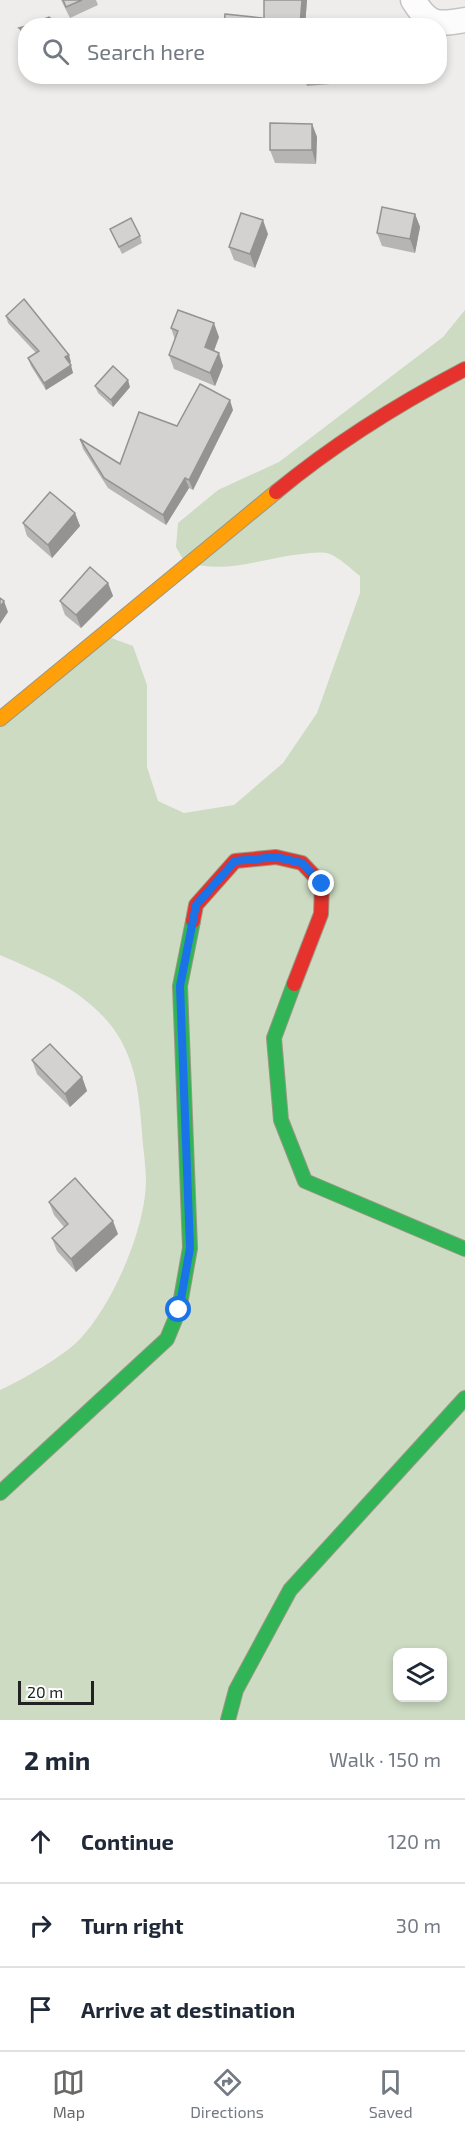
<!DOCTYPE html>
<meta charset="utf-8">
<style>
:root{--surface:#fff;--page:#f6f6f7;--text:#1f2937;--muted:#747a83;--line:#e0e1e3;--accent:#6a6968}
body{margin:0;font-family:"Exo 2",sans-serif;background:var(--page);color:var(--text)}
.controls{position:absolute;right:18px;bottom:18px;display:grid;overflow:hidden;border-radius:12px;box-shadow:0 3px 9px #0003}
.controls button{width:54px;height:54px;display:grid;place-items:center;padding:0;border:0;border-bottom:2px solid var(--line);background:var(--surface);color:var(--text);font:30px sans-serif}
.scale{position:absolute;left:18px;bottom:15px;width:76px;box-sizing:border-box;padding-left:6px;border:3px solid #222;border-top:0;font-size:16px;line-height:21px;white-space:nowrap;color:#222;-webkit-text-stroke:4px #fff;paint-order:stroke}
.stop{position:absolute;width:18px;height:18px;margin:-14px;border:4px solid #1a73e8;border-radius:50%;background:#fff}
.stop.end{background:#1a73e8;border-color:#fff;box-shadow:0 2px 6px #0008}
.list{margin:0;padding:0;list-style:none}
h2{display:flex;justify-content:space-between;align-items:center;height:78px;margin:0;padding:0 24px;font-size:26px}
h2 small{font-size:20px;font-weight:400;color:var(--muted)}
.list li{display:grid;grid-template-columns:39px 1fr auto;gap:18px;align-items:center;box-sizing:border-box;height:84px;padding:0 24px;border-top:2px solid var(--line)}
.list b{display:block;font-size:22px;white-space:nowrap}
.list em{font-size:20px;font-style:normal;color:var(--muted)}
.icon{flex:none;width:33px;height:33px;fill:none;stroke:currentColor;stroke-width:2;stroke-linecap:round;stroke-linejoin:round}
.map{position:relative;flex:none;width:465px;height:1720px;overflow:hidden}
.search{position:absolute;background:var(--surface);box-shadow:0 3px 9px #0003;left:18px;right:18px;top:18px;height:66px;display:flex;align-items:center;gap:15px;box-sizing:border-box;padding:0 21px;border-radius:24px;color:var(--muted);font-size:22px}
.sheet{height:330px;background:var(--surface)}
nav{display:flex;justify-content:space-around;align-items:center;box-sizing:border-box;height:84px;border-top:2px solid var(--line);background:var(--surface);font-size:16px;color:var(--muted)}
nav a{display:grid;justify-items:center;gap:3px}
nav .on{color:var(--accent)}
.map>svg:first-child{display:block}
.forest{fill:#ccdbc2;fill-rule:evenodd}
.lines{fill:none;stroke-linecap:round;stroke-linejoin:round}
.street-casing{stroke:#c5c4c3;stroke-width:27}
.fast-casing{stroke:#979883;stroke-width:16}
.slow-casing{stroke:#979883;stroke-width:16}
.jam-casing{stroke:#979883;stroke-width:16}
.street{stroke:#fdfcfc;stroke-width:24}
.fast{stroke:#30b455;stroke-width:14}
.slow{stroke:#ff9f0a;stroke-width:14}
.jam{stroke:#e5322d;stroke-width:14}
.wall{fill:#b6b5b3}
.shaded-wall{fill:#949392}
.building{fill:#d4d2d0;stroke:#949392;stroke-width:1.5}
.route{stroke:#1a73e8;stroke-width:8}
</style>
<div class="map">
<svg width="465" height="1720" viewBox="0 0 465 1720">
<rect width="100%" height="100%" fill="#efedeb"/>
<path class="forest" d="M 465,310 L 465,1720 L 0,1720 L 0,1390 C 22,1380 64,1356 80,1339 C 111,1306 140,1240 145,1195 C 148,1175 143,1152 142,1132 C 139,1094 136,1060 113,1028 C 83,989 43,974 0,955 L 0,712 L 103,635 L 133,646 L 147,685 L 147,767 L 158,801 L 184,813 L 234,805 L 283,763 L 317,713 L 360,593 L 360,576 C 351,569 340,558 330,554 C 322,551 310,553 302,554 C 261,558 224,576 184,561 L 176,547 L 178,523 L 218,490 L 279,462 L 443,337 ZM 398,1652 L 442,1652 L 442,1698 L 398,1698 Z"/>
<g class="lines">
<g class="street-casing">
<path id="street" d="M 413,0 C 429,25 436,25 465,20"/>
</g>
<g class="fast-casing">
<g id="fast">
<path d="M 294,984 L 274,1038 L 281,1120 L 305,1181 L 465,1249"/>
<path d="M 0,1493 L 167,1339 L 179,1310 L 190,1248 L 180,986 L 193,921"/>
<path d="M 228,1720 L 236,1690 L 290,1590 L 465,1398"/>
</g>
</g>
<g class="slow-casing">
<path id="slow" d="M 0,719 L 276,492"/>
</g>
<g class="jam-casing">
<g id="jam">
<path d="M 276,492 C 334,444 398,404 465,369"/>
<path d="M 193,921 L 196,905 L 235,861 L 276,857 L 302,863 L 322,884 L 321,914 L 294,984"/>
</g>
</g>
<use href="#street" class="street"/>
<use href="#fast" class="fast"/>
<use href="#slow" class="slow"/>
<use href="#jam" class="jam"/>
</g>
<g class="wall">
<path d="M 61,0 L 96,0 L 98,5 L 70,18 Z"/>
<path d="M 307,0 L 305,26 L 265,26 L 264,22 Z"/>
<path d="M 26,26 L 26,38 L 22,35 L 19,28 Z"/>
<path d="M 303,76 L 342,76 L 342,83 L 307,86 Z"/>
<path d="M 312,124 L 317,137 L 316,164 L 275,163 L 270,150 Z"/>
<path d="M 415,214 L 420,227 L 415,253 L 382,246 L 377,233 Z"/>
<path d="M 110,229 L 140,236 L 142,243 L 122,254 Z"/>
<path d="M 268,234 L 255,268 L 234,260 L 229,247 Z"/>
<path d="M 6,316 L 71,362 L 69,363 L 73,373 L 46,390 L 31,366 L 28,358 L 36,353 L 8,323 Z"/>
<path d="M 171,328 L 219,337 L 214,351 L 223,366 L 215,386 L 174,369 L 169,355 L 175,340 Z"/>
<path d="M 95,386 L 130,387 L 113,407 L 98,393 Z"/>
<path d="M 233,410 L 193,490 L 189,488 L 166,525 L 108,488 L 83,449 L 80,439 L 120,464 L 177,426 Z"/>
<path d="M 75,513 L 80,526 L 52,558 L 27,536 L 23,523 Z"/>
<path d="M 108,583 L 113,596 L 81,628 L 65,615 L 60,601 Z"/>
<path d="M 32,1060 L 82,1077 L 87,1091 L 70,1107 L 37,1074 Z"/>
<path d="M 49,1202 L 118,1234 L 76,1272 L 57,1251 L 52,1238 L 64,1227 L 54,1215 Z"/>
</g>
<g class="shaded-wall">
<path d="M 302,0 L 307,0 L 305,26 L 300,26 L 300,25 Z"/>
<path d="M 312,124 L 317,137 L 316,164 L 312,150 Z"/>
<path d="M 415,214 L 420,227 L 415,253 L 410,239 Z"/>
<path d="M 263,220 L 268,234 L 255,268 L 250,254 Z"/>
<path d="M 214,323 L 219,337 L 210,361 L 205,347 Z"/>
<path d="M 219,353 L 223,366 L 215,386 L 210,373 Z"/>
<path d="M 69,355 L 71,362 L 68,364 L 65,357 Z"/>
<path d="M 71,365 L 73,373 L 46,390 L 44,383 Z"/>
<path d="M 128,380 L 130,387 L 113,407 L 111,400 Z"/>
<path d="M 230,400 L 233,410 L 193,490 L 189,480 Z"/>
<path d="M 185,478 L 189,488 L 166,525 L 163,515 Z"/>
<path d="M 75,513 L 80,526 L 52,558 L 48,545 Z"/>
<path d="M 108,583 L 113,596 L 81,628 L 76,615 Z"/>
<path d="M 4,601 L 8,612 L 0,624 L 0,607 Z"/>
<path d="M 82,1077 L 87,1091 L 70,1107 L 65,1094 Z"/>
<path d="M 113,1221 L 118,1234 L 76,1272 L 71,1259 Z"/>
</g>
<g class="building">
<path d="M 63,0 L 82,0 L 66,7 Z"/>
<path d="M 264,0 L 302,0 L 300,25 L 264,22 Z"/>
<path d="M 225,14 L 262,18 L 261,26 L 224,26 Z"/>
<path d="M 49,17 L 61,26 L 26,26 Z"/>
<path d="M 26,26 L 26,32 L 19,28 Z"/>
<path d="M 270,123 L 312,124 L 312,150 L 270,150 Z"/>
<path d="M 382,207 L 415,214 L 410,239 L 377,233 Z"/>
<path d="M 241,213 L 263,220 L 250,254 L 229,247 Z"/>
<path d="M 131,218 L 140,236 L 119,247 L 110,229 Z"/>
<path d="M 24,299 L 69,355 L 65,357 L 71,365 L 44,383 L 28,358 L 39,351 L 6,316 Z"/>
<path d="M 178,310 L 214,323 L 205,347 L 219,353 L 210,373 L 169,355 L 178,331 L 171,328 Z"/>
<path d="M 113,366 L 128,380 L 111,400 L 95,386 Z"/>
<path d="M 200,384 L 230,400 L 189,480 L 185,478 L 163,515 L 104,478 L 80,439 L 120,464 L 139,412 L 177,426 Z"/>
<path d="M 50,492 L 75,513 L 48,545 L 23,523 Z"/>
<path d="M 90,567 L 108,583 L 76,615 L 60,601 Z"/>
<path d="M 0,598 L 4,601 L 0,607 Z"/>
<path d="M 50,1044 L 82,1077 L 65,1094 L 32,1060 Z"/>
<path d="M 75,1178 L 113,1221 L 71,1259 L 52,1238 L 68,1224 L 49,1202 Z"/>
</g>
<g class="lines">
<path class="route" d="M 179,1310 L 190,1248 L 180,986 L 196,905 L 235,861 L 276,857 L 302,863 L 322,884"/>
</g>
</svg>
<div class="controls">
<button><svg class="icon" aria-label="layers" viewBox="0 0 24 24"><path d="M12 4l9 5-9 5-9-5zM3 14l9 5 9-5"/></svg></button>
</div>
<div class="scale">20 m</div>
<div class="stop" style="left:179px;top:1310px"></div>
<div class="stop end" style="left:322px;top:884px"></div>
<div class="search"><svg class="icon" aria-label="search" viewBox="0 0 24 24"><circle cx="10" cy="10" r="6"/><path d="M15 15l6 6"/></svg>Search here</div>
</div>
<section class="sheet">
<h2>2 min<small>Walk · 150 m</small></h2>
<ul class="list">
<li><svg class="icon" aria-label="ahead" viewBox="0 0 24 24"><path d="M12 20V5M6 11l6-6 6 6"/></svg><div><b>Continue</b></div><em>120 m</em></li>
<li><svg class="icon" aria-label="right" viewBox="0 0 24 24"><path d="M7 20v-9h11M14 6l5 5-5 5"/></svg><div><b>Turn right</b></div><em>30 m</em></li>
<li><svg class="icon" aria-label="arrive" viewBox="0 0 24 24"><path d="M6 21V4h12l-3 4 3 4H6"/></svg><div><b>Arrive at destination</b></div></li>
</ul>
</section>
<nav>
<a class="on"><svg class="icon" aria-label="map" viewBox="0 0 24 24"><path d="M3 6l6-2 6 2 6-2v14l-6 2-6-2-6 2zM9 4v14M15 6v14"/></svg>Map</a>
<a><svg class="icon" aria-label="directions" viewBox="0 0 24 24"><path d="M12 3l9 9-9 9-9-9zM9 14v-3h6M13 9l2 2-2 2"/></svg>Directions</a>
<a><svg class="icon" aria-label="saved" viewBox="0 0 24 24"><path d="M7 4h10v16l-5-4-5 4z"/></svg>Saved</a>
</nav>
